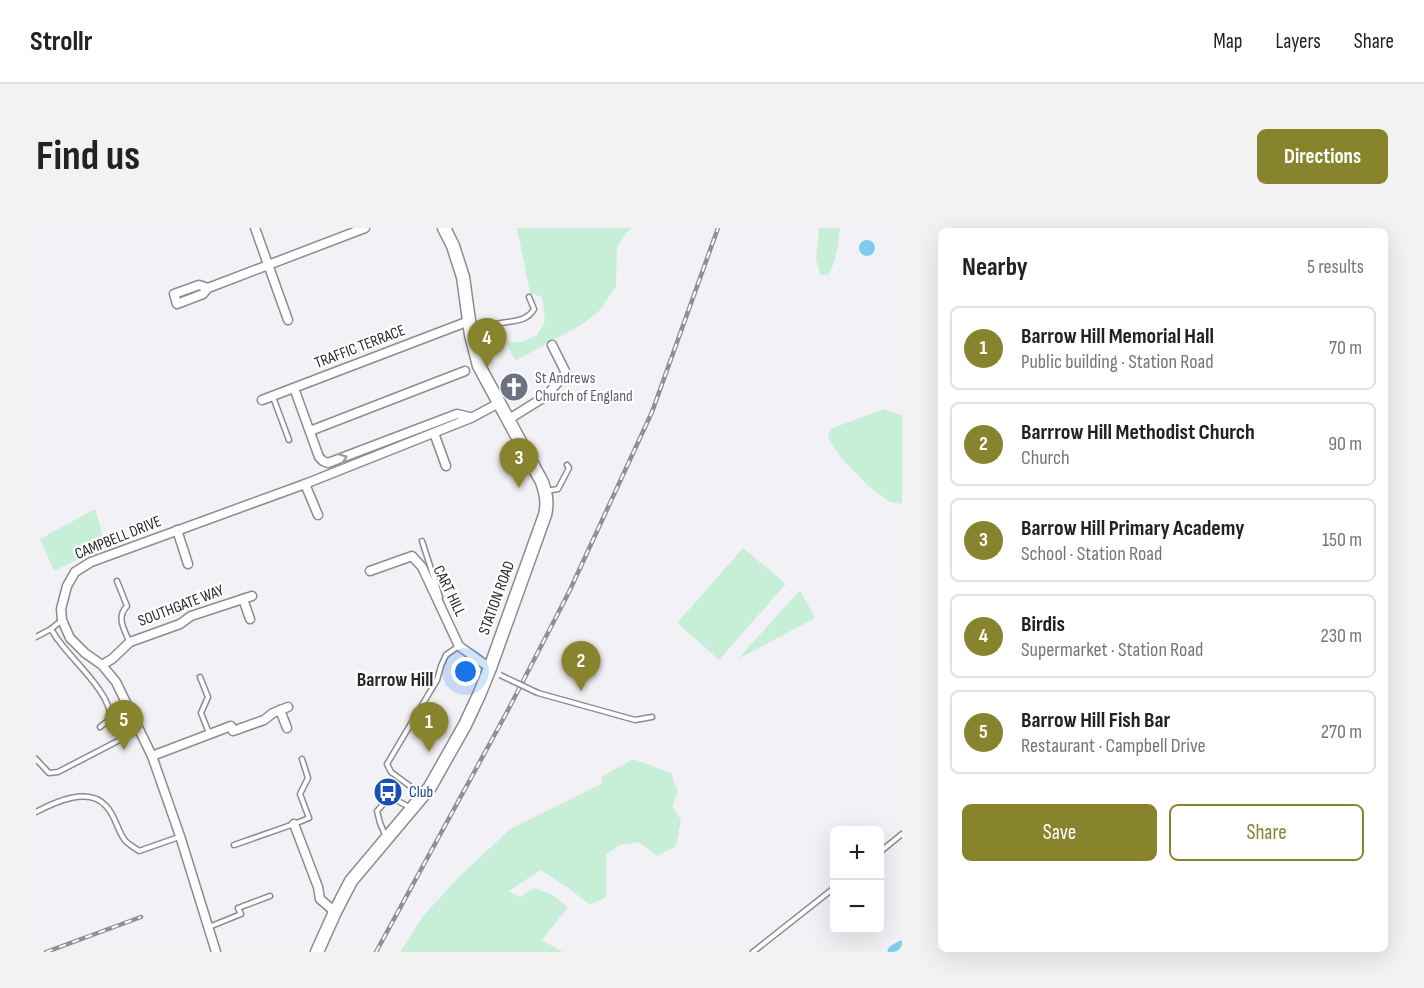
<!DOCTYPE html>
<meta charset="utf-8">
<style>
:root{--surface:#fff;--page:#f2f2f2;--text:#222;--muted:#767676;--line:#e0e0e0;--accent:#88842d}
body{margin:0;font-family:"Sofia Sans Condensed",sans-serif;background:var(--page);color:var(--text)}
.controls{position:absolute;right:18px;bottom:18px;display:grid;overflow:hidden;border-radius:9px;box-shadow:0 6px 24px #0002}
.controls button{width:54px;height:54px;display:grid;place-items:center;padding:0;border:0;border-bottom:2px solid var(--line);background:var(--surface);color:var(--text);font:30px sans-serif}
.you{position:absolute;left:430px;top:444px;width:21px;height:21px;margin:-15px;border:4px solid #fff;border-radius:50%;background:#1a73e8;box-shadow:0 0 0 9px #1a73e833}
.badge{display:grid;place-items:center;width:39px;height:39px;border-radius:50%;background:var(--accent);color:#fff;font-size:20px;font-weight:700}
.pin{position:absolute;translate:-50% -50px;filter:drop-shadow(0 2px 3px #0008)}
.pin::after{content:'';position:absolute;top:32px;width:21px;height:18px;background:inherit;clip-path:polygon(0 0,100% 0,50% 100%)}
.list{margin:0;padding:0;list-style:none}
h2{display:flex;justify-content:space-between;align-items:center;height:78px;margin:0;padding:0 24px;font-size:26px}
h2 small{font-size:20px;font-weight:400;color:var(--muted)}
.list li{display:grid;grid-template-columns:39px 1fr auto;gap:18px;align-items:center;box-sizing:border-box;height:84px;margin:0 12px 12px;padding:0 12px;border:2px solid var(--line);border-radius:9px}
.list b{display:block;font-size:22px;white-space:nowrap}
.list p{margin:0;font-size:20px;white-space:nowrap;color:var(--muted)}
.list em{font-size:20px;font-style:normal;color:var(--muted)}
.actions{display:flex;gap:12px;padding:18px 24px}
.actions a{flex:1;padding:14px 0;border:2px solid var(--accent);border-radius:9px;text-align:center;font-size:21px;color:var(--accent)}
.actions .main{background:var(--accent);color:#fff}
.map{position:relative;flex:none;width:866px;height:724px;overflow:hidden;border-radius:9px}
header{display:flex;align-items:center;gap:36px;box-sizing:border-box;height:84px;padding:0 30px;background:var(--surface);border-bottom:2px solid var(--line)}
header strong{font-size:28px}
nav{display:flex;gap:33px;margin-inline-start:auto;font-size:21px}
.intro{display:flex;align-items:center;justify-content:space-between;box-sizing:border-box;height:144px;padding:0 36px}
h1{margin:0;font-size:42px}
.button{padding:15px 27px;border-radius:9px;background:var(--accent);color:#fff;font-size:21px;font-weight:700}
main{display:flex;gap:36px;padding:0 36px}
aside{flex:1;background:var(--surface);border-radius:9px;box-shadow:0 6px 24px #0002}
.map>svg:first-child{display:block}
.green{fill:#c7efd7}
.water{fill:#81ccec}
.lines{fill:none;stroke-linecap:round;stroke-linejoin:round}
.river{stroke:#81ccec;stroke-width:15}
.lane-casing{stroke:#8c8c90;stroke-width:7}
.street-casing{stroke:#8c8c90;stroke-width:11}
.secondary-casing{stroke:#8c8c90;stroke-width:15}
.lane{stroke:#fff;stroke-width:4}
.street{stroke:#fff;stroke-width:8}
.secondary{stroke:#fff;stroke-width:12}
.rail-casing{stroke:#909093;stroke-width:4.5}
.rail{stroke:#fff;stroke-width:2;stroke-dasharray:7;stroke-linecap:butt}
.lane-bridge-casing{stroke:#8c8c90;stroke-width:7;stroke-linecap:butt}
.lane-bridge{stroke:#fff;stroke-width:4}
.oneway{stroke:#9f9f9f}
.labels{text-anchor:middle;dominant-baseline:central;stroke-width:4.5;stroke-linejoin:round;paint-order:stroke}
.street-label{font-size:16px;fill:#29292a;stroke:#fff}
.worship-label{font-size:16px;fill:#5b616d;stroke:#fff;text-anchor:start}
.transit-label{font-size:16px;fill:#164399;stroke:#fff;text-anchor:start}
.quarter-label{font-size:20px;font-weight:bold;fill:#29292a;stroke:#fff}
</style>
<header>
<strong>Strollr</strong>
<nav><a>Map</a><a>Layers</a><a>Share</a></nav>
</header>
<div class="intro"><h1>Find us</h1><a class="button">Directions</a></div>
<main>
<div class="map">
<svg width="866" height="724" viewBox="0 0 866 724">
<rect width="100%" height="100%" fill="#f2f2f6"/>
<g class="green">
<path d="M 481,0 L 596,0 L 590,5 L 581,20 L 580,59 L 563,83 L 545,97 L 479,133 L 470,114 L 486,114 L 501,107 L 509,93 L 506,69 L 494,65 Z"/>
<path d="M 783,0 L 804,0 C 802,16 801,33 792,47 L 784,47 L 780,31 Z"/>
<path d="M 847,181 L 866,187 L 866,276 L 854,274 L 832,258 L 808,233 L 792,211 L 794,201 Z"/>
<path d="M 59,281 L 70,318 L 18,343 L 4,311 Z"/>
<path d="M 707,320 L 750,356 L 683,432 L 641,395 Z"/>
<path d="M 764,362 L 779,390 L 702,431 Z"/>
<path d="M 597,531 L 635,545 L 642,564 L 636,578 L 645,592 L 640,618 L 621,628 L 603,614 L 583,617 L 570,627 L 570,669 L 554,677 L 531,659 L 505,642 L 488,653 L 473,663 L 484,669 L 498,660 L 515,666 L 532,679 L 506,712 L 527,724 L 364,724 L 387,688 L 423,649 L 474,601 L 567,555 L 565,549 Z"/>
</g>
<circle class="water" cx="831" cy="20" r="8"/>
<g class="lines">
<path class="river" d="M 859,724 L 866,720"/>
<g class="lane-casing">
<g id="lane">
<path d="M 438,105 C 444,102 450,99 457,97 C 471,92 490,96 498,81 L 493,69"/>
<path d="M 237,169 L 253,212"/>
<path d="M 510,263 L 522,261 L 533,240 L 531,237"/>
<path d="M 386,313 L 404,369"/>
<path d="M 81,353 L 91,378 C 80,389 88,401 93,413"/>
<path d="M 15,401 C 18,405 20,410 23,413 C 36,432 77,467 74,491 L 64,499"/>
<path d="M 0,409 L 15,401 L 26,392"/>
<path d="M 164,449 L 172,469 L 165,485 L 173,505"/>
<path d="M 502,465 L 599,492 L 616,489"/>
<path d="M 0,531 L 13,545 L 22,544 L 103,502"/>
<path d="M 386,567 L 355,544 L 351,536 L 401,452 L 405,438 L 410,427 L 423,418"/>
<path d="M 0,584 C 19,574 53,558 70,578 C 79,587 81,601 88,611 C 91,616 98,619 103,623 L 143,609"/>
<path d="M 350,609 L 344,595 L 341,583 L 351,572 L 362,573 L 375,580"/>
<path d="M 198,617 L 258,596 L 273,590 L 264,566 L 272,550 L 266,531"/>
<path d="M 844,624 L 866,606"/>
<path d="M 173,699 L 205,686 L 202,680 L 234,668"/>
<path d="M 717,724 L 798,660"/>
</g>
</g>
<g class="street-casing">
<g id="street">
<path d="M 219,0 L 252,92"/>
<path d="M 172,60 L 163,57 L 138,66 L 141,76 L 167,66 L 172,60 L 329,0"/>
<path d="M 258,160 L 283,229 L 287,233 L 292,235 L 421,186 L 434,189"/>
<path d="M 226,172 L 433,93"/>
<path d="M 473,191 L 510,168 L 530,145 L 516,117"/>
<path d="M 274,203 L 429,143"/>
<path d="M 398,205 L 410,238"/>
<path d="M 269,256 L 282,287"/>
<path d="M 141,302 L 152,336"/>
<path d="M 334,343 L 376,328 L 386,339 L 423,418 L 454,440"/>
<path d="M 207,371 L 214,391"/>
<path d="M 66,437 L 76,431 L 94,414 L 144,396 L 155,388 L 216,368"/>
<path d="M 244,482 L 251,500"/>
<path d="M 116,528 L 195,498 L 197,503 L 228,492 L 237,485 L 252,479"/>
<path d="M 258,596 L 282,659 L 284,671 L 299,684"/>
<path d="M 180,724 L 144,608 L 116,528 L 80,454 L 66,437 L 49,425 L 34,410 L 26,392 L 25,381 L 31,358 L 39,344 L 55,334 L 269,256 L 435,190 L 463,175"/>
</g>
</g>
<g class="secondary-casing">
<path id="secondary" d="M 281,724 L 299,684 L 315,653 L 394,559 L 429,497 L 443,467 L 454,440 L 509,287 C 512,274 510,266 506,254 L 443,138 L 435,107 L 427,49 L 417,18 L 408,0"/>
</g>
<use href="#lane" class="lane"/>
<use href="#street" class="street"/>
<use href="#secondary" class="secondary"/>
<g class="rail-casing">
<g id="rail">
<path d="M 10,724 L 105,689"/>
<path d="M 340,724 L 471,484 L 533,364 L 616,184 L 682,0"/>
</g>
</g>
<use href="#rail" class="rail"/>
<g class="lane-bridge-casing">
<path id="lane-bridge" d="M 464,447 L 502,465"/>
</g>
<use href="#lane-bridge" class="lane-bridge"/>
</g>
<defs><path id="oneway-chevron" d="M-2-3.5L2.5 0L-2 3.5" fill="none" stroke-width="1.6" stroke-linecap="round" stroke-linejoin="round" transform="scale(1.5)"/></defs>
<use class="oneway" href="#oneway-chevron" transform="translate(307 230) rotate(-21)"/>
<defs>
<g id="church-disc" transform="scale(1.5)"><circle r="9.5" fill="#6b7280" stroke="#fff"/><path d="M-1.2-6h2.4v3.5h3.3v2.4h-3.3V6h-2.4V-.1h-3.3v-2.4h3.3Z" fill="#fff"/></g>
<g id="bus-disc" transform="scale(1.5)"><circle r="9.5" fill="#1a4fb4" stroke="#fff"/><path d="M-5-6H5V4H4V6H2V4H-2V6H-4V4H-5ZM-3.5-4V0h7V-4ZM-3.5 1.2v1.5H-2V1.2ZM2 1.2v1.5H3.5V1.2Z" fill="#fff"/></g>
</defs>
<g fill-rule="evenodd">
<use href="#church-disc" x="478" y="159"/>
<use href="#bus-disc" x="352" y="564"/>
</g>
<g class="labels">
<g class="street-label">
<text transform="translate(324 119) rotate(-21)">TRAFFIC TERRACE</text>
<text transform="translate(82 310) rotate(-22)">CAMPBELL DRIVE</text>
<text transform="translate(413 363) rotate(64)">CART HILL</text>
<text transform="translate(461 370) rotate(-70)">STATION ROAD</text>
<text transform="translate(145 378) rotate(-21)">SOUTHGATE WAY</text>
</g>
<g class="worship-label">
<text x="499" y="150">St Andrews<tspan x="499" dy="18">Church of England</tspan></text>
</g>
<g class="transit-label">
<text x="373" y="564">Club</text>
</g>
<g class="quarter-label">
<text x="359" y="452">Barrow Hill</text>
</g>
</g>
</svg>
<div class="controls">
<button>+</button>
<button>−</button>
</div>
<div class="you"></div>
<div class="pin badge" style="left:393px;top:524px">1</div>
<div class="pin badge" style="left:545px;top:463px">2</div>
<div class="pin badge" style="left:483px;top:260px">3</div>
<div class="pin badge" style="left:451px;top:140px">4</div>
<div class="pin badge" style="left:88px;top:522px">5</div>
</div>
<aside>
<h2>Nearby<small>5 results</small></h2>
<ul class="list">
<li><span class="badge">1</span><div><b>Barrow Hill Memorial Hall</b><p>Public building · Station Road</p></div><em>70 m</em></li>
<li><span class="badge">2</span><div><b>Barrrow Hill Methodist Church</b><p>Church</p></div><em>90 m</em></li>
<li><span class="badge">3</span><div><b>Barrow Hill Primary Academy</b><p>School · Station Road</p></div><em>150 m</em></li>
<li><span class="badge">4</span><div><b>Birdis</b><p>Supermarket · Station Road</p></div><em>230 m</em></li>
<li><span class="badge">5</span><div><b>Barrow Hill Fish Bar</b><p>Restaurant · Campbell Drive</p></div><em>270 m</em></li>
</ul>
<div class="actions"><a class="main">Save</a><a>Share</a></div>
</aside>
</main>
